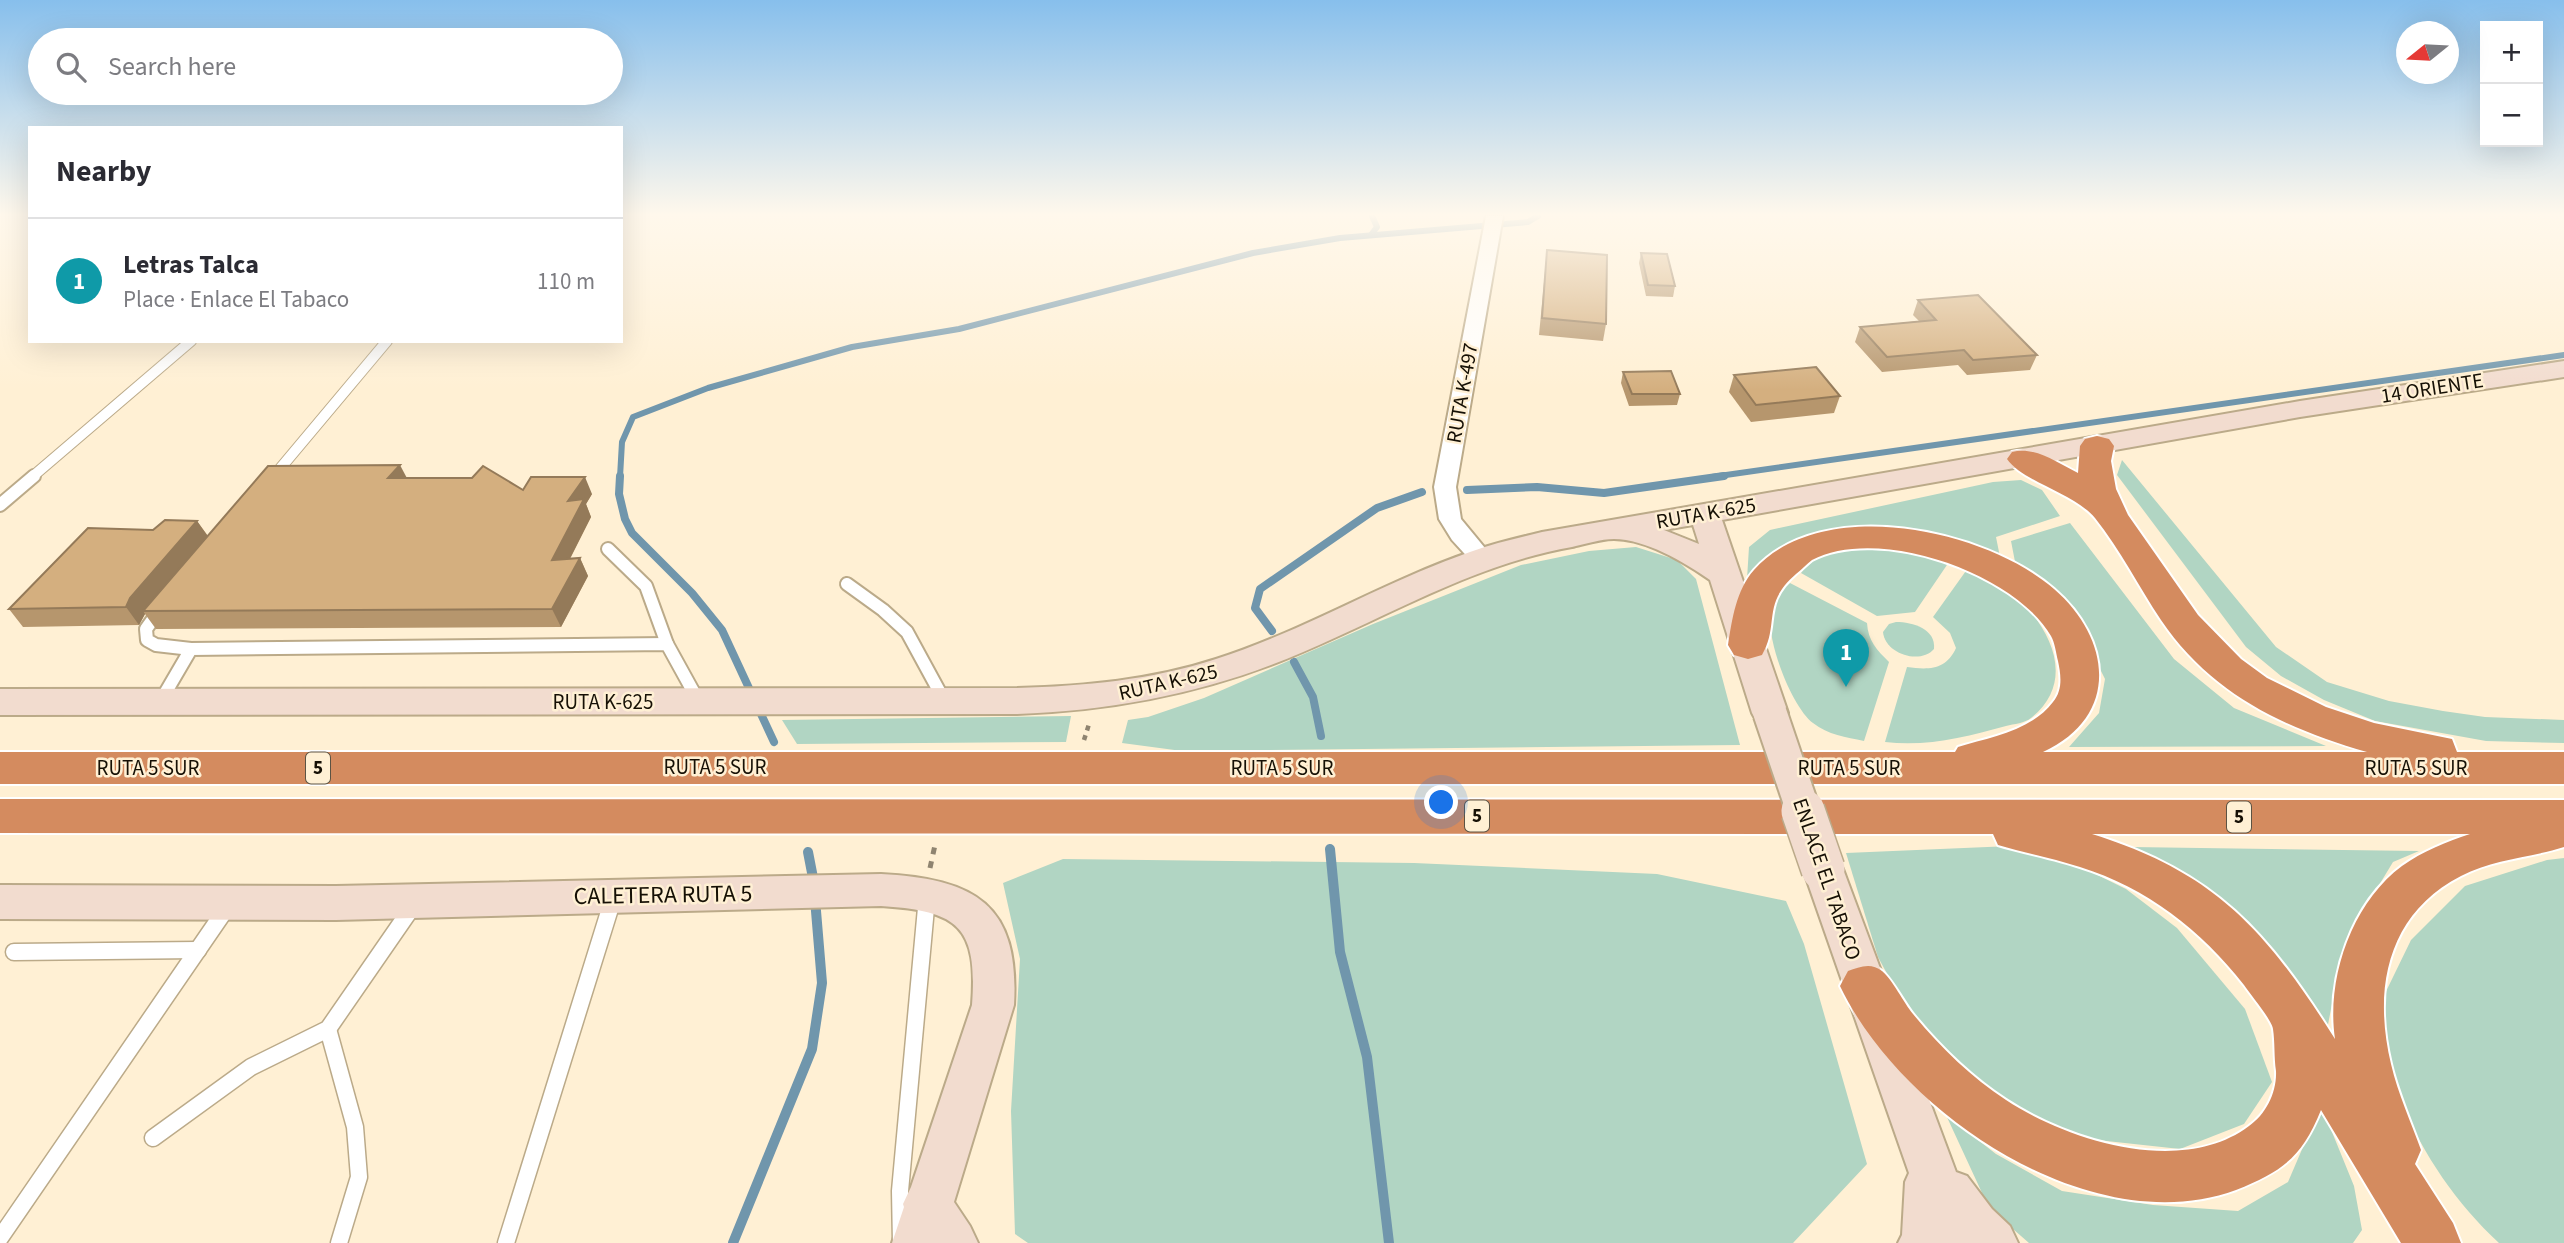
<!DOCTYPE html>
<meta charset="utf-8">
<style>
:root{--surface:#fff;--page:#f2f2f3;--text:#2b2b33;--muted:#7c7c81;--line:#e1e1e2;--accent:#d93025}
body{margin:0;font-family:"Source Sans 3",sans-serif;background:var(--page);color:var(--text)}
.controls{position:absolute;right:21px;top:21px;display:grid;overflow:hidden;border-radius:0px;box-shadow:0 7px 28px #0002}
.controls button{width:63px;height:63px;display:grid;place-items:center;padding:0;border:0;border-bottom:2px solid var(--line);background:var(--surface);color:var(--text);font:35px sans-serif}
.compass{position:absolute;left:2396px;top:21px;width:63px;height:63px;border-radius:50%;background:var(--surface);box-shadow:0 7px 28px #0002;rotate:252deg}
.you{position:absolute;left:1442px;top:803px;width:24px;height:24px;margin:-18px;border:5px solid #fff;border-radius:50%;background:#1a73e8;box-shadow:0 0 0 10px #1a73e833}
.badge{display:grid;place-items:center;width:46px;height:46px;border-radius:50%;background:var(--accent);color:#fff;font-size:23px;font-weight:700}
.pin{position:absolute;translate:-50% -58px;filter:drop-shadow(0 2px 4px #0008)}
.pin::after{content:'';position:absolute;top:37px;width:24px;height:21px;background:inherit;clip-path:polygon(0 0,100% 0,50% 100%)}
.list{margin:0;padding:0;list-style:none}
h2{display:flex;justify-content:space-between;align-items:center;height:91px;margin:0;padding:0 28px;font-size:30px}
h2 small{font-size:23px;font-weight:400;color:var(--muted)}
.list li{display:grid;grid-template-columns:46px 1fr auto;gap:21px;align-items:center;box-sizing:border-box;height:126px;padding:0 28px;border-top:2px solid var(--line)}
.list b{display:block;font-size:26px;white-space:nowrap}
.list p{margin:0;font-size:23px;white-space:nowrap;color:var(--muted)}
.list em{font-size:23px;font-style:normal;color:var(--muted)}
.icon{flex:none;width:38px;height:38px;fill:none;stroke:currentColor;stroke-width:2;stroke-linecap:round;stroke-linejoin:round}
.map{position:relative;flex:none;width:2564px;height:1243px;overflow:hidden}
.search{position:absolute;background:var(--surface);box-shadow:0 7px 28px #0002;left:28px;top:28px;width:595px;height:77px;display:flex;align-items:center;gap:18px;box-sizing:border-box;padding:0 24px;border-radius:38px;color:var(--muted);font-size:26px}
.panel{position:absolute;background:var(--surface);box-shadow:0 7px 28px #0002;left:28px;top:126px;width:595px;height:217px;border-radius:0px}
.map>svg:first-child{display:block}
.green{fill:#b1d5c3}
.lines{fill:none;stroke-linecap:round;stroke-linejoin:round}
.stream-far2{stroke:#7096ac;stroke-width:6}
.stream-far1{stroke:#7096ac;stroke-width:8}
.stream{stroke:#7096ac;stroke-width:10}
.lane-far2-casing{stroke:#bbaa89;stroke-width:12}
.lane-far1-casing{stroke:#bbaa89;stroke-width:16}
.lane-casing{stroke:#bbaa89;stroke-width:19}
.street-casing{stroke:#bbaa89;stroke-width:4}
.secondary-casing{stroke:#bbaa89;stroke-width:4}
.highway-casing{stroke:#fff;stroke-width:4}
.path-far1{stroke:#8f8470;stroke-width:4.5;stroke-dasharray:5 5;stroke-linecap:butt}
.path{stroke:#8f8470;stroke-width:5;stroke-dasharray:7 7;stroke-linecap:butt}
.lane-far2{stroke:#fff;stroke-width:10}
.lane-far1{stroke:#fff;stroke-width:12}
.lane{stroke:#fff;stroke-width:16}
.street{fill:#fff;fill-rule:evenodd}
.secondary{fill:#f2dccf;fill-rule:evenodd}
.highway{fill:#d48b5f;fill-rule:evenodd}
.secondary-bridge-far1-casing{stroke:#bbaa89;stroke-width:37;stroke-linecap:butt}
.secondary-bridge-casing{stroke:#bbaa89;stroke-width:46;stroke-linecap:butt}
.secondary-bridge-far1{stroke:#f2dccf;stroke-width:33}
.secondary-bridge{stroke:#f2dccf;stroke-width:43}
.wall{fill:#b6966d}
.shaded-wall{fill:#947a59}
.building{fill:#d4af7f;stroke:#947a59;stroke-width:2}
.labels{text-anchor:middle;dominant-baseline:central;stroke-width:5;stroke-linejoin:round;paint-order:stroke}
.shield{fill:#fff0d4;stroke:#5c5343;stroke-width:2}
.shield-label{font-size:19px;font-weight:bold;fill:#161005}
.street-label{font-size:21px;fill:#161005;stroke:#fff0d4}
.near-street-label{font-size:24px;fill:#161005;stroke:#fff0d4}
</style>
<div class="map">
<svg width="2564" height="1243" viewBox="0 0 2564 1243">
<rect width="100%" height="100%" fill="#fff0d4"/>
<g class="green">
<path d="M 2122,460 L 2276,647 L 2327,682 L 2389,701 L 2443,711 L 2485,717 L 2564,720 L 2564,743 L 2486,741 L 2375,721 L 2324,700 L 2281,676 L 2246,647 L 2117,475 Z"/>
<path d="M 2021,480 L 2042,490 L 2060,516 L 1996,537 L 2001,562 L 1859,527 L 1823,531 L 1791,543 L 1747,579 L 1749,547 L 1770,530 L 1993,482 Z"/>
<path d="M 2070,523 L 2174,659 L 2234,708 L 2326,746 L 2069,747 L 2099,713 L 2105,679 L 2085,639 L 2017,572 L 2011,541 Z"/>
<path d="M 1869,546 L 1951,559 L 1915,612 L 1877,616 L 1801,573 C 1818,551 1843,550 1869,546 Z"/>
<path d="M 1636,547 L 1677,560 L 1696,579 L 1740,745 L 1182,751 L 1122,743 L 1128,720 L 1148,717 L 1204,698 L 1373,624 L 1521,565 L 1589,551 Z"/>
<path d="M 1968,568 C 1981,575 1995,580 2006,588 C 2046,619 2081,678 2031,718 C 2025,723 2014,724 2006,726 C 1966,737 1927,747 1885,742 L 1907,667 C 1929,670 1946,670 1956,648 L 1950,633 L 1933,617 Z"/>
<path d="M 1790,583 L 1867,623 C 1868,641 1877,650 1889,662 L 1864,741 C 1846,737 1828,735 1813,723 C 1790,706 1758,623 1774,597 C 1778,592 1786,587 1790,583 Z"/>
<path d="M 1896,622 C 1913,622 1936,629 1934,649 C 1920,665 1885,654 1883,632 L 1889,624 Z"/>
<path d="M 1071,716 L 1066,742 L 797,744 L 782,720 Z"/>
<path d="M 2011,846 L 2065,859 L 2126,889 L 2177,928 L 2245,1009 L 2272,1082 L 2244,1124 L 2180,1149 L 2088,1139 L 2013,1116 L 1954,1071 L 1900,998 L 1878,957 L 1846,853 Z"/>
<path d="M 2131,847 L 2419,851 L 2393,862 L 2364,910 L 2341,956 L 2327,1030 L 2214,897 Z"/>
<path d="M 2564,858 L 2564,1243 L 2499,1243 C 2457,1204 2423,1155 2401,1101 C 2390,1073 2384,1041 2376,1012 L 2411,940 L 2465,886 L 2547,860 Z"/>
<path d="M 1063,859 L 1414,863 L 1657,874 L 1786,901 L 1804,944 L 1867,1164 L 1793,1243 L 1028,1243 L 1015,1234 L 1011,1111 L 1020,959 L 1003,883 Z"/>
<path d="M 2321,1105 L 2354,1186 L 2362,1230 L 2353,1243 L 2029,1243 L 1989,1208 L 1946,1115 L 1996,1154 L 2062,1191 L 2153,1205 L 2238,1211 L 2288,1182 Z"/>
</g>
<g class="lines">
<g class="stream-far2">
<path d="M 1371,235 L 1377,227 L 1372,216"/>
<path d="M 620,477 L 622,442 L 633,417 L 708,388 L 852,347 L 959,329 L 1253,253 L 1340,238 L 1528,222 L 1538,216"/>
<path d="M 1712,477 L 2564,355"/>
</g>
<g class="stream-far1">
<path d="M 620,476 L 619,494 L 625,519 L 632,533 L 692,593 L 722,630 L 774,742"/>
<path d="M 1467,490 L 1537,487 L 1604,493 L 1724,476"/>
<path d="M 1272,631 L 1255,608 L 1260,589 L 1377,508 L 1422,492"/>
<path d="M 1294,662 L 1313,697 L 1321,736"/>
</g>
<g class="stream">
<path d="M 1330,849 L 1340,952 L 1367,1057 L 1389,1243"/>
<path d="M 808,852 L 814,883"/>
<path d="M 733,1243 L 812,1049 L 822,983 L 815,899"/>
</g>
<g class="lane-far2-casing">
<g id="lane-far2">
<path d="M 32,477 L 191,341"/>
<path d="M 273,477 L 387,341"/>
</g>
</g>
<g class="lane-far1-casing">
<g id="lane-far1">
<path d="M 0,505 L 34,476"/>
<path d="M 608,549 L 646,586 L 667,644"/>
<path d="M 847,584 L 883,610 L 907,632 L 944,700"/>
<path d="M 161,608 L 146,629 L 147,640 L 156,645 L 191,649"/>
<path d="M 160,702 L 191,649 L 667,644 L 699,702"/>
</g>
</g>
<g class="lane-casing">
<g id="lane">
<path d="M 14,952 L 198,950"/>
<path d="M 328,1029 L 355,1127 L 359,1177 L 339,1243"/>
<path d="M 153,1138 L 251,1067 L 328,1029 L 413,906"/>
<path d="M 0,1238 L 228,906"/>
<path d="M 506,1243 L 613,899"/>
<path d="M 901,1243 L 900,1191 L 927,897"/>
</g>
</g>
<g class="street-casing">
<path id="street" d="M 1486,216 L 1503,216 L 1456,487 L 1461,519 L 1494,559 L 1490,564 L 1482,567 L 1474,564 L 1452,540 L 1439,519 L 1434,487 Z"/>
</g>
<g class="secondary-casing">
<g id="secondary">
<path d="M 2564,361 L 2564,377 L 2300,417 L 1722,520 L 1788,713 L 1783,722 L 1770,726 L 1757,722 L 1752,713 L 1710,580 C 1684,562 1645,539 1614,539 C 1601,539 1585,544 1572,547 C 1464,566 1373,626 1271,665 C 1189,696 1105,711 1017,714 L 0,715 L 0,689 L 1017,688 C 1084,686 1152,680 1216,659 C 1304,631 1383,582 1470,552 C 1494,543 1518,538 1542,532 L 2300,401 ZM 1693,525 L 1699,544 L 1664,530 Z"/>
<path d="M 1823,853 L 1837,858 L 1843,869 L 1956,1172 L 1967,1176 L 1992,1209 L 2010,1226 L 2018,1243 L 1898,1243 L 1902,1235 L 1905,1182 L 1909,1173 L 1803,869 L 1809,858 Z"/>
<path d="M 881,874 C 975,879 1020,904 1014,1005 L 954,1202 L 970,1226 L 978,1243 L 892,1243 L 904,1207 L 903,1204 L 911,1187 L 972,1005 C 978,926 958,911 881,906 L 336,920 L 0,919 L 0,885 L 336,886 Z"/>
</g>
</g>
<g class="highway-casing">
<g id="highway">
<path d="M 2097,436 L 2109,439 L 2114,446 L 2111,461 L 2116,489 L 2128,515 L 2198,615 L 2241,659 L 2267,678 L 2326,707 L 2374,723 L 2452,739 L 2457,752 L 2564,752 L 2564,784 L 0,784 L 0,752 L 1955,752 L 1958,747 C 1990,737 2031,731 2053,702 C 2063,690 2061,675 2058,661 C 2056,653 2055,643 2051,636 C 2015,573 1878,525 1812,560 C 1807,564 1801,570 1796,574 C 1761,604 1780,624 1762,655 L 1748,659 L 1734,655 L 1728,645 C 1732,620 1736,590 1754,570 C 1822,494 1985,529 2054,589 C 2112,639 2120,717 2043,752 L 2367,752 C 2284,728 2211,694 2161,620 C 2139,587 2120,549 2095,518 C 2074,493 2023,482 2007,459 L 2012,452 C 2036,446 2057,463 2078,473 L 2080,446 L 2085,439 Z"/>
<path d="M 0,799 L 2564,800 L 2564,847 C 2530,858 2493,859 2461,876 C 2387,914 2373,989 2391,1064 C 2398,1094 2411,1122 2421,1150 L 2415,1164 L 2453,1223 L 2461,1243 L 2401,1243 L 2321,1110 C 2302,1157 2283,1171 2236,1190 C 2092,1243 1901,1114 1840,986 L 1848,971 C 1859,967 1871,962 1882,971 C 1892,979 1904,1003 1913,1014 C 1940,1047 1971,1077 2006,1100 C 2070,1142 2183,1176 2249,1126 C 2266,1114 2277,1092 2276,1071 C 2274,1058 2275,1042 2273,1029 C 2272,1020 2250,994 2244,985 C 2201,930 2147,888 2080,867 C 2053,858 2025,853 1998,845 L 1993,834 L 0,833 ZM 2092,834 L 2470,834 C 2446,842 2423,851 2402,866 C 2352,903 2326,978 2335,1039 C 2267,932 2217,873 2092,834 Z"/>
</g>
</g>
<path class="path-far1" d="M 1084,740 L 1090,721"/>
<path class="path" d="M 930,868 L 935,845"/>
<use href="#lane-far2" class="lane-far2"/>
<use href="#lane-far1" class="lane-far1"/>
<use href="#lane" class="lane"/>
<use href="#street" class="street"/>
<use href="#secondary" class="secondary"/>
<use href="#highway" class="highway"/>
<g class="secondary-bridge-far1-casing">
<path id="secondary-bridge-far1" d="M 1770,713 L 1804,813"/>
</g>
<g class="secondary-bridge-casing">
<path id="secondary-bridge" d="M 1803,811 L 1823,869"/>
</g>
<use href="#secondary-bridge-far1" class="secondary-bridge-far1"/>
<use href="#secondary-bridge" class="secondary-bridge"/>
</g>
<g class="wall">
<path d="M 1547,250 L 1606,324 L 1603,341 L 1539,335 Z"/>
<path d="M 1641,253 L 1675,286 L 1673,297 L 1646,296 L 1639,263 Z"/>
<path d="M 1918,300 L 2037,355 L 2030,370 L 1967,375 L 1958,365 L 1882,372 L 1855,342 L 1860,327 L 1919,321 L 1913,315 Z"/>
<path d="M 1623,372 L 1680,394 L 1677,405 L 1629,406 L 1621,383 Z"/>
<path d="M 1734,375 L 1840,396 L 1834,413 L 1751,422 L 1729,392 Z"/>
<path d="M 407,478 L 523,490 L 592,494 L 586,504 L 591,517 L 570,559 L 580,558 L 588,576 L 561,627 L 156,629 L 145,614 L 139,625 L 23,627 L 9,609 L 153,530 L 197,521 L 208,536 Z"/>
</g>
<g class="shaded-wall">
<path d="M 400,465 L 409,482 L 388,478 Z"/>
<path d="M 585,477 L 592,494 L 586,504 L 591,517 L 560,578 L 552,560 L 568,501 Z"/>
<path d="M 197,521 L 209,538 L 143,611 L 145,614 L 139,625 L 126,607 L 130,598 Z"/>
<path d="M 580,558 L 588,576 L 561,627 L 552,609 Z"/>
</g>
<g class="building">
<path d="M 1547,250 L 1607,255 L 1606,324 L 1542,318 Z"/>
<path d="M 1641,253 L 1667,254 L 1675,286 L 1648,285 Z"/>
<path d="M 1978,295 L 2037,355 L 1973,360 L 1964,350 L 1887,357 L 1860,327 L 1936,320 L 1918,300 Z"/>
<path d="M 1816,367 L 1840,396 L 1756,405 L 1734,375 Z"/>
<path d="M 1671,371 L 1680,394 L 1632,394 L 1623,372 Z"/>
<path d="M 400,465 L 388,478 L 472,478 L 483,466 L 523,490 L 531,477 L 585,477 L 568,501 L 584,499 L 552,560 L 580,558 L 552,609 L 143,611 L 268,466 Z"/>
<path d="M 165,520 L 197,521 L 130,598 L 126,607 L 9,609 L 88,528 L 153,530 Z"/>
</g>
<linearGradient id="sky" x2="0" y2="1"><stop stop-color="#87bfec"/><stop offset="0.55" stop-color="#fff8ec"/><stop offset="1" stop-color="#fff8ec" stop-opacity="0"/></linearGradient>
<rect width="2564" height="390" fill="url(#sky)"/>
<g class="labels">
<g class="shield">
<rect x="306" y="752.5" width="24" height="31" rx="5"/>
<rect x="1465" y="800.5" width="24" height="31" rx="5"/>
<rect x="2227" y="801.5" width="24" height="31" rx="5"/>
</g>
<g class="shield-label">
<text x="318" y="768">5</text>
<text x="1477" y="816">5</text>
<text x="2239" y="817">5</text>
</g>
<g class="street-label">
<text transform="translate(2432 388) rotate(-9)">14 ORIENTE</text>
<text transform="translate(1462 393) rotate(-80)">RUTA K-497</text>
<text transform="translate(1706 513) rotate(-10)">RUTA K-625</text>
<text transform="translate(1168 682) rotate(-13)">RUTA K-625</text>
<text x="603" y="702">RUTA K-625</text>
<text x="715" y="767">RUTA 5 SUR</text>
<text x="148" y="768">RUTA 5 SUR</text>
<text x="1282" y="768">RUTA 5 SUR</text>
<text x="1849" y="768">RUTA 5 SUR</text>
<text x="2416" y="768">RUTA 5 SUR</text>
<text transform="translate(1827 879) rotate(71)">ENLACE EL TABACO</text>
</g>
<g class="near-street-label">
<text transform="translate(663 895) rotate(-1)">CALETERA RUTA 5</text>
</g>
</g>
</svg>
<div class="controls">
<button>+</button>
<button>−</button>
</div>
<svg class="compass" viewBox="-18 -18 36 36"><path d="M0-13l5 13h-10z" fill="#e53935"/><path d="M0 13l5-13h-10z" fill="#7c7c81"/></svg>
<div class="you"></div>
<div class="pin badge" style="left:1846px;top:687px;background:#0f9aa8">1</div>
<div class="search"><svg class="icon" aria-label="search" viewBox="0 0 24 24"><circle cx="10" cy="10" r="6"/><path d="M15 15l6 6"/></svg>Search here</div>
<section class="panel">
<h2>Nearby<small></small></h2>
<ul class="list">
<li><span class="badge" style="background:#0f9aa8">1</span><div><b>Letras Talca</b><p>Place · Enlace El Tabaco</p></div><em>110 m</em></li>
</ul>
</section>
</div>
